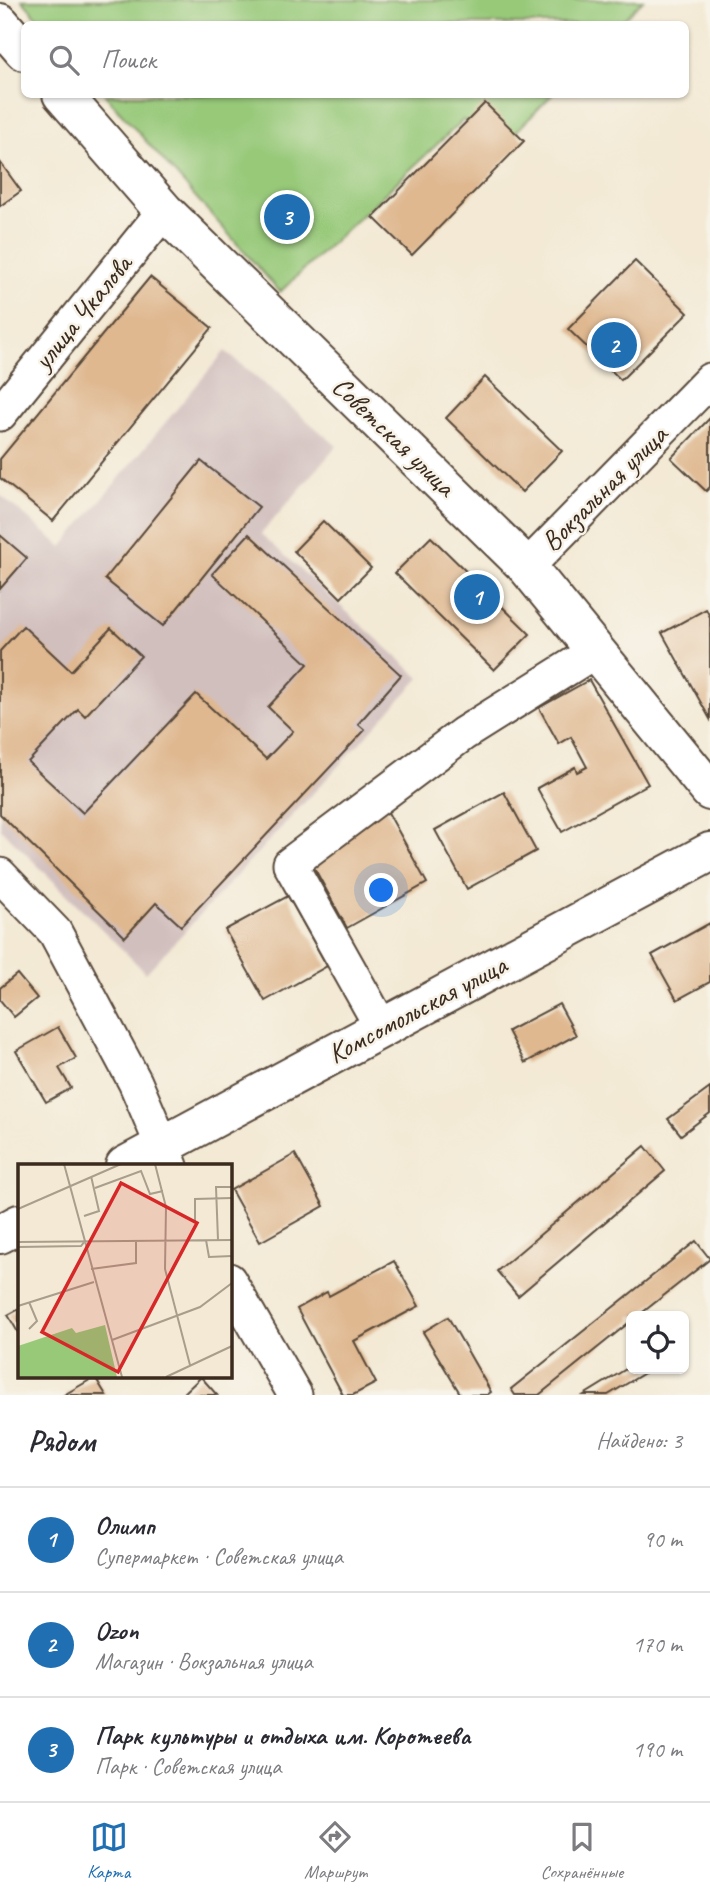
<!DOCTYPE html>
<html lang="ru">
<meta charset="utf-8">
<style>
:root{--surface:#fff;--page:#f7f7f7;--text:#2b2b33;--muted:#7c7c81;--line:#e1e1e2;--accent:#1f6fb2}
body{margin:0;font-family:Caveat,sans-serif;background:var(--page);color:var(--text)}
.controls{position:absolute;right:21px;bottom:21px;display:grid;overflow:hidden;border-radius:10px;box-shadow:0 2px 5px #0004}
.controls button{width:63px;height:63px;display:grid;place-items:center;padding:0;border:0;border-bottom:2px solid var(--line);background:var(--surface);color:var(--text);font:35px sans-serif}
.you{position:absolute;left:382px;top:891px;width:24px;height:24px;margin:-18px;border:5px solid #fff;border-radius:50%;background:#1a73e8;box-shadow:0 0 0 10px #1a73e833}
.badge{display:grid;place-items:center;width:46px;height:46px;border-radius:50%;background:var(--accent);color:#fff;font-size:23px;font-weight:700}
.pin{position:absolute;translate:-50% -50%;border:4px solid #fff;box-shadow:0 2px 7px #0006}
.list{margin:0;padding:0;list-style:none}
h2{display:flex;justify-content:space-between;align-items:center;height:91px;margin:0;padding:0 28px;font-size:30px}
h2 small{font-size:23px;font-weight:400;color:var(--muted)}
.list li{display:grid;grid-template-columns:46px 1fr auto;gap:21px;align-items:center;box-sizing:border-box;height:105px;padding:0 28px;border-top:2px solid var(--line)}
.list b{display:block;font-size:26px;white-space:nowrap}
.list p{margin:0;font-size:23px;white-space:nowrap;color:var(--muted)}
.list em{font-size:23px;font-style:normal;color:var(--muted)}
.icon{flex:none;width:38px;height:38px;fill:none;stroke:currentColor;stroke-width:2;stroke-linecap:round;stroke-linejoin:round}
.map{position:relative;flex:none;width:710px;height:1395px;overflow:hidden}
.search{position:absolute;background:var(--surface);box-shadow:0 2px 5px #0004;left:21px;right:21px;top:21px;height:77px;display:flex;align-items:center;gap:18px;box-sizing:border-box;padding:0 24px;border-radius:10px;color:var(--muted);font-size:26px}
.sheet{height:406px;background:var(--surface)}
nav{display:flex;justify-content:space-around;align-items:center;box-sizing:border-box;height:98px;border-top:2px solid var(--line);background:var(--surface);font-size:19px;color:var(--muted)}
nav a{display:grid;justify-items:center;gap:4px}
nav .on{color:var(--accent)}
.map>svg:first-child{display:block}
.industrial{fill:#d1bfbe}
.green{fill:#97c979;stroke:#697a4c;stroke-width:2}
.building{fill:#dfb890}
.lines{fill:none;stroke-linecap:round;stroke-linejoin:round}
.minor-casing{stroke:#574739;stroke-width:37}
.major-casing{stroke:#574739;stroke-width:42}
.minor{stroke:#fff;stroke-width:33}
.major{stroke:#fff;stroke-width:38}
.labels{text-anchor:middle;dominant-baseline:central;stroke-width:5;stroke-linejoin:round;paint-order:stroke}
.street-label{font-size:28px;fill:#3b2a1e;stroke:#f7f3e8}
.inset-road{fill:none;stroke:#a99d8b;stroke-width:2}
.view{fill:#d62828;fill-opacity:0.15;stroke:#d62828;stroke-width:3.5}
.inset-edge{fill:none;stroke:#3b2a1e;stroke-width:3.5}
</style>
<div class="map">
<svg width="710" height="1395" viewBox="0 0 710 1395">
<rect width="100%" height="100%" fill="#f7f3e8"/>
<filter id="ink" filterUnits="userSpaceOnUse"><feTurbulence type="fractalNoise" baseFrequency=".0143" numOctaves="2"/><feDisplacementMap in="SourceGraphic" scale="14" xChannelSelector="R" yChannelSelector="G"/><feConvolveMatrix kernelMatrix="1 2 1 2 8 2 1 2 1" color-interpolation-filters="sRGB"/></filter>
<filter id="wash" filterUnits="userSpaceOnUse"><feTurbulence type="fractalNoise" baseFrequency=".00686" numOctaves="4" result="noise"/><feDisplacementMap in="SourceGraphic" scale="28" xChannelSelector="R" yChannelSelector="G"/><feGaussianBlur stdDeviation="1.57" result="paint"/><feColorMatrix in="noise" values="0 0 0 0 0 0 0 0 0 0 0 0 0 0 0 0 0 1.4 0 .05"/><feComposite in="paint" operator="in"/></filter>
<g filter="url(#wash)">
<rect width="100%" height="100%" fill="#f3e9d4"/>
<path class="industrial" d="M 225,351 L 337,446 L 261,534 L 420,678 L 146,973 L 0,828 L 0,495 L 62,547 Z"/>
<g class="green">
<path d="M 22,0 L 643,0 L 619,24 L 43,24 Z"/>
<path d="M 105,95 L 552,95 L 505,143 L 463,120 L 280,292 Z"/>
</g>
<g id="blocks">
<g class="building">
<path d="M 485,103 L 524,141 L 412,255 L 373,217 Z"/>
<path d="M 0,162 L 21,191 L 0,206 Z"/>
<path d="M 635,261 L 688,313 L 621,380 L 568,329 Z"/>
<path d="M 150,277 L 212,328 L 53,521 L 0,478 L 0,459 Z"/>
<path d="M 485,377 L 562,451 L 522,492 L 446,418 Z"/>
<path d="M 710,418 L 710,487 L 706,491 L 671,458 Z"/>
<path d="M 201,461 L 259,507 L 163,626 L 105,579 Z"/>
<path d="M 323,521 L 371,568 L 341,598 L 294,551 Z"/>
<path d="M 249,534 L 401,675 L 358,724 L 365,730 L 181,926 L 156,903 L 125,937 L 0,814 L 0,651 L 23,626 L 71,671 L 111,628 L 141,656 L 85,716 L 78,709 L 28,762 L 83,813 L 196,694 L 266,759 L 293,731 L 268,707 L 308,664 L 212,574 Z"/>
<path d="M 0,535 L 27,558 L 0,589 Z"/>
<path d="M 431,537 L 530,634 L 494,670 L 395,573 Z"/>
<path d="M 706,609 L 710,617 L 710,719 L 662,633 Z"/>
<path d="M 589,680 L 648,784 L 562,832 L 537,788 L 575,767 L 577,772 L 587,767 L 571,737 L 559,744 L 539,708 Z"/>
<path d="M 504,792 L 536,851 L 467,889 L 435,830 Z"/>
<path d="M 385,807 L 427,883 L 347,928 L 305,851 Z"/>
<path d="M 288,896 L 327,966 L 265,1001 L 225,930 Z"/>
<path d="M 710,923 L 710,982 L 677,1000 L 652,955 Z"/>
<path d="M 17,974 L 37,998 L 14,1017 L 0,1000 L 0,988 Z"/>
<path d="M 559,1004 L 576,1035 L 525,1063 L 508,1031 Z"/>
<path d="M 58,1027 L 76,1058 L 59,1068 L 71,1088 L 46,1102 L 16,1051 Z"/>
<path d="M 710,1088 L 710,1113 L 681,1135 L 668,1119 Z"/>
<path d="M 645,1146 L 665,1171 L 518,1296 L 497,1271 Z"/>
<path d="M 295,1154 L 324,1206 L 260,1242 L 231,1190 Z"/>
<path d="M 696,1241 L 710,1259 L 638,1316 L 631,1316 L 631,1321 L 539,1395 L 515,1395 L 511,1389 Z"/>
<path d="M 394,1261 L 419,1306 L 354,1341 L 376,1383 L 353,1395 L 343,1395 L 297,1309 L 327,1292 L 329,1296 Z"/>
<path d="M 19,1309 L 19,1334 L 8,1315 Z"/>
<path d="M 448,1317 L 491,1392 L 487,1395 L 461,1395 L 423,1332 Z"/>
<path d="M 631,1366 L 631,1369 L 651,1369 L 608,1395 L 584,1395 Z"/>
<path d="M 95,1377 L 106,1395 L 64,1395 Z"/>
<path d="M 201,1377 L 217,1395 L 182,1395 Z"/>
</g>
</g>
</g>
<g filter="url(#ink)">
<use href="#blocks" fill-opacity="0" stroke="#574739" stroke-width="2"/>
<g class="lines">
<g class="minor-casing">
<g id="minor">
<path d="M 0,414 L 164,211"/>
<path d="M 527,567 L 710,380"/>
<path d="M 0,875 L 55,932 L 135,1082 L 171,1166"/>
<path d="M 382,1028 L 290,864 L 463,734 L 597,650"/>
<path d="M 229,1280 L 295,1395"/>
</g>
</g>
<g class="major-casing">
<g id="major">
<path d="M 0,23 L 24,51"/>
<path d="M 62,94 L 164,211 L 527,567 L 710,791"/>
<path d="M 125,1166 L 710,852"/>
<path d="M 0,1234 L 19,1224"/>
</g>
</g>
<use href="#minor" class="minor"/>
<use href="#major" class="major"/>
</g>
</g>
<g class="labels">
<g class="street-label">
<text transform="translate(82 312) rotate(-51)">улица Чкалова</text>
<text transform="translate(394 436) rotate(44)">Советская улица</text>
<text transform="translate(604 488) rotate(-45)">Вокзальная улица</text>
<text transform="translate(417 1009) rotate(-28)">Комсомольская улица</text>
</g>
</g>
<g transform="translate(18 1164)">
<rect width="214" height="214" fill="#f3e9d4"/>
<path d="M 87,161 L 99,213 L 0,213 L 0,182 L 54,164 L 58,169 Z" fill="#97c979"/>
<path class="inset-road" d="M 46,0 L 104,213M 137,0 L 148,43 L 147,105 L 172,201M 77,24 L 123,7 L 132,30 L 145,27M 0,45 L 103,0M 66,52 L 81,47 L 73,12M 177,57 L 177,35 L 214,34M 188,76 L 191,93 L 214,92M 200,76 L 198,23 L 214,23M 0,78 L 214,76M 0,83 L 63,82 L 67,77M 73,105 L 118,99 L 118,77M 0,142 L 76,118M 11,165 L 19,157 L 11,138M 94,176 L 182,143 L 214,119M 148,213 L 214,182"/>
<path class="view" d="M 103,19 L 179,59 L 100,208 L 24,168 Z"/>
<rect width="214" height="214" class="inset-edge"/>
</g>
</svg>
<div class="controls">
<button><svg class="icon" aria-label="locate" viewBox="0 0 24 24"><circle cx="12" cy="12" r="6"/><path d="M12 2v4M12 18v4M2 12h4M18 12h4"/></svg></button>
</div>
<div class="you"></div>
<div class="pin badge" style="left:477px;top:597px">1</div>
<div class="pin badge" style="left:614px;top:345px">2</div>
<div class="pin badge" style="left:287px;top:217px">3</div>
<div class="search"><svg class="icon" aria-label="search" viewBox="0 0 24 24"><circle cx="10" cy="10" r="6"/><path d="M15 15l6 6"/></svg>Поиск</div>
</div>
<section class="sheet">
<h2>Рядом<small>Найдено: 3</small></h2>
<ul class="list">
<li><span class="badge">1</span><div><b>Олимп</b><p>Супермаркет · Советская улица</p></div><em>90 m</em></li>
<li><span class="badge">2</span><div><b>Ozon</b><p>Магазин · Вокзальная улица</p></div><em>170 m</em></li>
<li><span class="badge">3</span><div><b>Парк культуры и отдыха им. Коротеева</b><p>Парк · Советская улица</p></div><em>190 m</em></li>
</ul>
</section>
<nav>
<a class="on"><svg class="icon" aria-label="map" viewBox="0 0 24 24"><path d="M3 6l6-2 6 2 6-2v14l-6 2-6-2-6 2zM9 4v14M15 6v14"/></svg>Карта</a>
<a><svg class="icon" aria-label="directions" viewBox="0 0 24 24"><path d="M12 3l9 9-9 9-9-9zM9 14v-3h6M13 9l2 2-2 2"/></svg>Маршрут</a>
<a><svg class="icon" aria-label="saved" viewBox="0 0 24 24"><path d="M7 4h10v16l-5-4-5 4z"/></svg>Сохранённые</a>
</nav>
